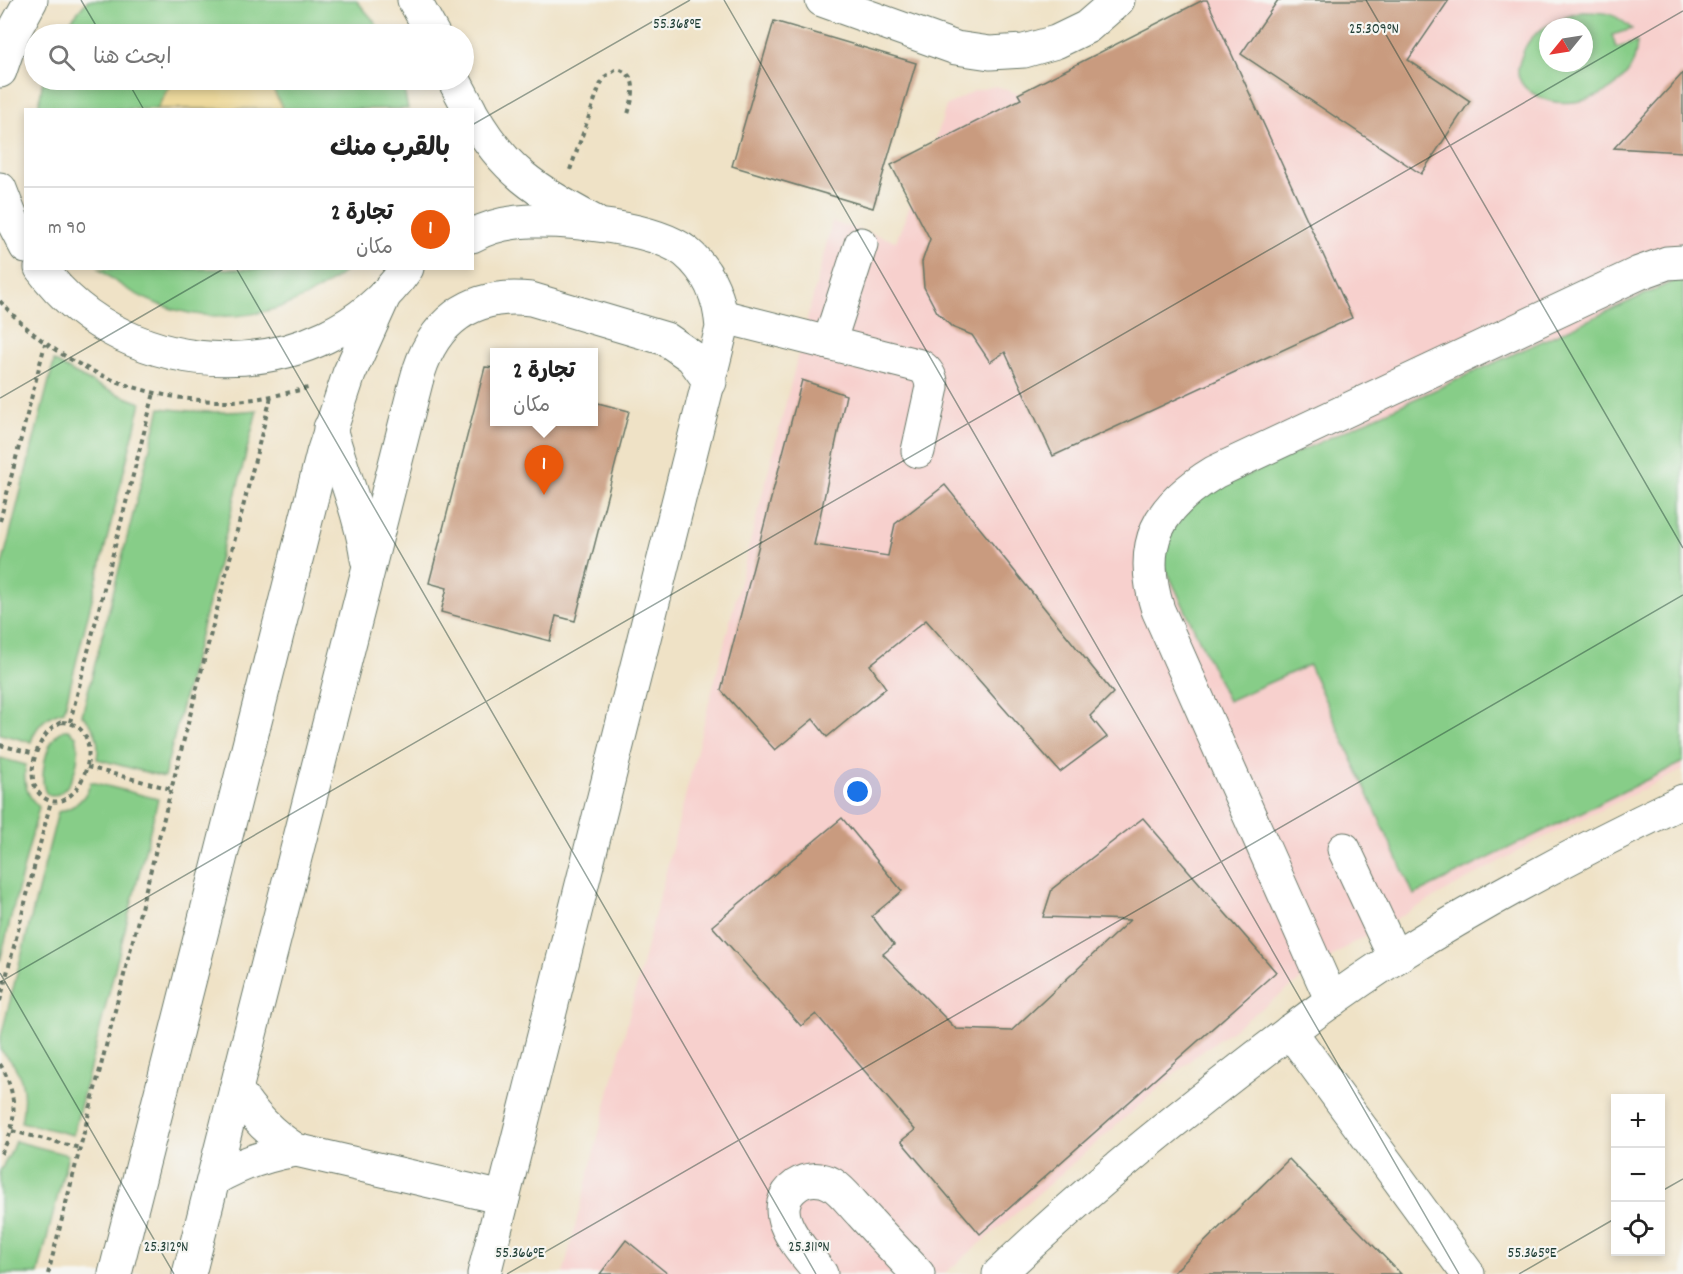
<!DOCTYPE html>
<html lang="ar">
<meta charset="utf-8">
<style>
:root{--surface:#fff;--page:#f6f6f6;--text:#222;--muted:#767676;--line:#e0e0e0;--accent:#ea580c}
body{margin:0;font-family:Dekko,"Playpen Sans Arabic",sans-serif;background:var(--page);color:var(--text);direction:rtl}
.controls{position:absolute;right:18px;bottom:18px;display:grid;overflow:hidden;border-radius:0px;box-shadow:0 3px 9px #0003}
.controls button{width:54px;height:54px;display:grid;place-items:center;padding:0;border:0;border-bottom:2px solid var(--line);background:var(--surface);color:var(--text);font:30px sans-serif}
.compass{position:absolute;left:1539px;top:18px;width:54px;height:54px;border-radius:50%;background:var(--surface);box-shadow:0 3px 9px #0003;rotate:240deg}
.you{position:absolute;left:858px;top:792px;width:21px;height:21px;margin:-15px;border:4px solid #fff;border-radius:50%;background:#1a73e8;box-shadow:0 0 0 9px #1a73e833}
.badge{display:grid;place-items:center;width:39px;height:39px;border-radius:50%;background:var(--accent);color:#fff;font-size:20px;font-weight:700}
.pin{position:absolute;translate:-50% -50px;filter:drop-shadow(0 2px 3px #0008)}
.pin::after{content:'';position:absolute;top:32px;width:21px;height:18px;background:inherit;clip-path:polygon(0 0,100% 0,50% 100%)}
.popup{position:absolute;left:490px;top:348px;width:108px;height:78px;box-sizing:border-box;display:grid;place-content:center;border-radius:0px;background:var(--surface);filter:drop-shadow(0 2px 4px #0005);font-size:20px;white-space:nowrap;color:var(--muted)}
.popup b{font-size:22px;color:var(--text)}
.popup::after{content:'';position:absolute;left:50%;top:100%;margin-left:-12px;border:12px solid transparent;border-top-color:var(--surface)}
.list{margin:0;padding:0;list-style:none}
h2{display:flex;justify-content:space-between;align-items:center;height:78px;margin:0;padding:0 24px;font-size:26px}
h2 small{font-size:20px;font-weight:400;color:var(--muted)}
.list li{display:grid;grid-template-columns:39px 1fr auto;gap:18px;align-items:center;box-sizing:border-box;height:84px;padding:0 24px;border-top:2px solid var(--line)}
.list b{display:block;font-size:22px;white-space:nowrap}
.list p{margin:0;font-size:20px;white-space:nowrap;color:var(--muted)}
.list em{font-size:20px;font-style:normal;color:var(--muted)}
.icon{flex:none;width:33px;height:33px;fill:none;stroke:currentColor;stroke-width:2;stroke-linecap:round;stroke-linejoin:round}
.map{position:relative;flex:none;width:1683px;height:1274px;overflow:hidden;direction:ltr}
.search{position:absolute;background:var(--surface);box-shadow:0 3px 9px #0003;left:24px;top:24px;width:450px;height:66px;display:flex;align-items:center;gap:15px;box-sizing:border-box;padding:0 21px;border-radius:33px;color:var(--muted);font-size:22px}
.panel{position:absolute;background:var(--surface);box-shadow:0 3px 9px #0003;left:24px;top:108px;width:450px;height:162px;border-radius:0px;direction:rtl}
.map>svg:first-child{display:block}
.built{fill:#f7d0cd;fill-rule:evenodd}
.green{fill:#87cd88;stroke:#53855e;stroke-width:1.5;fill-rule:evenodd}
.sand{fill:#eeda9e;stroke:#868c69;stroke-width:1.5}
.building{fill:#c99b7f}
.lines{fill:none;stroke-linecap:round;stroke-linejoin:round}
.minor-casing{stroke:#687767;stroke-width:35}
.path{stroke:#687767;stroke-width:4;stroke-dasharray:4.5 4.5;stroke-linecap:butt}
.minor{stroke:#fff;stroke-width:33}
.ticks{fill:none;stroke:#1f3d34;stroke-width:1.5;stroke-opacity:0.45}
.ticks-label{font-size:15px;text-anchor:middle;fill:#1f3d34;stroke:#f6f6f2;stroke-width:4.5;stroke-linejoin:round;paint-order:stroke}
</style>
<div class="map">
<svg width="1683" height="1274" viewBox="0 0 1683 1274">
<rect width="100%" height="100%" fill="#f6f6f2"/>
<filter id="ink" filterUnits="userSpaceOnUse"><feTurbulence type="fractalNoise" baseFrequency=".0167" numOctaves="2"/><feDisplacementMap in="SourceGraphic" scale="12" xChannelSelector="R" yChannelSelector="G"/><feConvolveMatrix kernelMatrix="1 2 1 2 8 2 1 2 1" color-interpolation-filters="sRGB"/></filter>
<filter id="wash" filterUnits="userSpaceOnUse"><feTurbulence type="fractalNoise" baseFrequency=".008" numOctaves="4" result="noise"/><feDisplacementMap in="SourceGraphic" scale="24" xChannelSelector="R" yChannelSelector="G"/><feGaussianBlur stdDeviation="1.35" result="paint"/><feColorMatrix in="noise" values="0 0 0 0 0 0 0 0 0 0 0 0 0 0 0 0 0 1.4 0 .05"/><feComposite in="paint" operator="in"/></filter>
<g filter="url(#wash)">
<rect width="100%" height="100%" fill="#efe2c6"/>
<path class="built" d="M 1203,0 L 1683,0 L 1683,770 L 1531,844 L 1349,945 L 1192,1059 L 1006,1222 L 944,1274 L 563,1274 L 832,222 L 896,241 L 935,143 L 946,106 L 974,91 L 996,86 L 1018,94 ZM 1548,27 L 1584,27 L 1584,63 L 1548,63 Z"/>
<g class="green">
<path d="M 88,0 L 356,0 L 374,21 L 382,34 L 62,34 L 72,19 Z"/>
<path d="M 1582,12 C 1606,12 1614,12 1632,29 L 1612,35 L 1616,48 L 1637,42 C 1636,54 1634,66 1625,76 C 1604,101 1561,111 1534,94 C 1525,89 1519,83 1518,73 C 1517,68 1520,61 1522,55 C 1530,29 1558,19 1582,12 ZM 1548,27 L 1584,27 L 1584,63 L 1548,63 Z"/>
<path d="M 43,80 L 176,80 L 162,99 L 157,109 L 38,110 Z"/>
<path d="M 263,80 L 402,80 L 408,109 L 283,109 L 273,90 Z"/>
<path d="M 99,269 L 348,269 C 272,332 174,332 99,269 Z"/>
<path d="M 1683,277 L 1683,762 L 1414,895 L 1309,665 L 1228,701 L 1160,556 L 1166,536 L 1199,497 Z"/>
<path d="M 54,361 C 82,379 110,392 141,403 L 64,711 C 46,715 36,725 31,742 L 0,734 L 0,573 Z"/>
<path d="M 160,408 C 193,412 223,414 257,410 L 164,777 L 97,759 C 100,741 96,728 82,715 Z"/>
<path d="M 64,730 L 68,730 L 76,736 C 81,754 76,782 60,793 C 37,807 43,766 46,756 C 49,746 54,734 64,730 Z"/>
<path d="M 0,758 L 26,765 C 22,782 26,795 39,807 L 0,961 Z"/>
<path d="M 91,782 L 158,799 L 73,1135 L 21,1122 C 27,1093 24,1070 0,1050 L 0,1040 L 58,812 C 75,808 86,799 91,782 Z"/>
<path d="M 15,1141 L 68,1155 L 38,1274 L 0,1274 L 0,1171 L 10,1154 Z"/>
</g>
<path class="sand" d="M 176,80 L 263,80 L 273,90 L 283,109 L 157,109 L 167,90 Z"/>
<g id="blocks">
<g class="building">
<path d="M 1203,0 L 1207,0 L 1352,318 L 1053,456 L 1005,352 L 990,362 L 972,335 L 952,327 L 937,312 L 924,287 L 922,262 L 930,239 L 891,165 L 1021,99 L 1018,94 Z"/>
<path d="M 1278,0 L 1449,0 L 1408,60 L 1470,101 L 1421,174 L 1241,54 Z"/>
<path d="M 774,21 L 916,63 L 873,208 L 732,166 Z"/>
<path d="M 1683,73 L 1683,152 L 1614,148 Z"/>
<path d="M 485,367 L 495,368 L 495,422 L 594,422 L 594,402 L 629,411 L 575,621 L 556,616 L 550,641 L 441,612 L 447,588 L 429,583 Z"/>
<path d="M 802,380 L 846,395 L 814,545 L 888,556 L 895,524 L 945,485 L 1113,693 L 1090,716 L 1107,737 L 1060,772 L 926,620 L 870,665 L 886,688 L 827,737 L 813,719 L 775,750 L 721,690 Z"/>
<path d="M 842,818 L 902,891 L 872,916 L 894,945 L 883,954 L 956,1029 L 1011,1031 L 1130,920 L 1043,917 L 1052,889 L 1143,818 L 1276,972 L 980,1234 L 901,1141 L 915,1130 L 816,1014 L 801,1026 L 712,926 Z"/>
<path d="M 1289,1159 L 1401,1274 L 1172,1274 Z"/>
<path d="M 626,1240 L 668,1274 L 600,1274 Z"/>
</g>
</g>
</g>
<g filter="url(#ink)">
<use href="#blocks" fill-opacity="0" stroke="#687767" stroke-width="1.5"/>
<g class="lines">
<g class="minor-casing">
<g id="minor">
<path d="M 414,0 L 433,34"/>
<path d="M 822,0 L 956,48 L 990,53 L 1024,51 L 1056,42 L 1087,27 L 1118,0"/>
<path d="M 0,71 L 13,33 L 31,0"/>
<path d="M 454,80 L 470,110"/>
<path d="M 472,114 C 504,171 537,191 593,221"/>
<path d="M 0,189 L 12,220 L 26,247"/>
<path d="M 472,236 C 489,226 511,222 530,221 C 571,220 654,227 686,252 C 710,272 720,298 722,328 L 484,1274"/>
<path d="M 41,268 C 128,387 321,391 407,268"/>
<path d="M 721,316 L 920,366 C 928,371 931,377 932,387 L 918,451"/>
<path d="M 829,343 L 861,244"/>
<path d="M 330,428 C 342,472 361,514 367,559"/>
<path d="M 1344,849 L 1395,958"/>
<path d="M 1332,1001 L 1158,610 C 1137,544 1157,507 1215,472 L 1639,273 L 1667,263 L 1683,262"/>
<path d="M 1290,1031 L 1468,1274"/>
<path d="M 236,1089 C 252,1115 270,1134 296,1150 L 503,1198"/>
<path d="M 214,1179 C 240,1164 266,1155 296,1150"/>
<path d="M 115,1274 L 323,453 L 349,374 L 385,294"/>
<path d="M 189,1274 L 416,382 C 431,323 469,292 531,299 L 666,339 L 692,357 L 710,382"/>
<path d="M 821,1274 C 804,1251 761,1211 797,1185 C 807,1178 821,1178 832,1184 C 843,1191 852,1204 861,1213 C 880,1234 899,1254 918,1274"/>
<path d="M 999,1274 C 1074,1201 1155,1135 1238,1071 C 1289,1032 1341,992 1396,957 C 1488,899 1585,848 1683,801"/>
</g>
</g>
<g class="path">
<path d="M 570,170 L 600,85 L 606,76 L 617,69 C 640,75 633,97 628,114"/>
<path d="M 0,301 C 57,367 145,403 232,401 C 258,400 283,394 308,388"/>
<path d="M 0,521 L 45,344"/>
<path d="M 62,722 C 113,724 81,818 46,799 C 19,784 37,731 62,722 Z"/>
<path d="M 70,722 L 154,393"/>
<path d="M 0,745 L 35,754"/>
<path d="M 87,767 L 171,789"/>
<path d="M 0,1001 L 51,801"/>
<path d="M 0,1064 C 18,1093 18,1127 0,1155"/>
<path d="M 12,1131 L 80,1148"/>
<path d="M 48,1274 L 271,397"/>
</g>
<use href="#minor" class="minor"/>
</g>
</g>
<path class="ticks" d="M 81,0 L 101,34M 724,0 L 1459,1274M 1366,0 L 1683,548M 127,80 L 144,110M 472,125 L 690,0M 236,268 L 816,1274M 0,398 L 225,268M 0,973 L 174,1274M 0,982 L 1683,11M 1660,1192 L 1683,1179M 507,1274 L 1683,595M 1519,1274 L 1616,1218"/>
<g class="ticks-label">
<text x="677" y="28">55.368°E</text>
<text x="1374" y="33">25.309°N</text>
<text x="166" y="1251">25.312°N</text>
<text x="809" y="1251">25.311°N</text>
<text x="520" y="1257">55.366°E</text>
<text x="1532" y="1257">55.365°E</text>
</g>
</svg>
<div class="controls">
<button>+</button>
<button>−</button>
<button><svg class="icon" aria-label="locate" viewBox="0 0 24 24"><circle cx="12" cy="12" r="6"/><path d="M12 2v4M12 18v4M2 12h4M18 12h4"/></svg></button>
</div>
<svg class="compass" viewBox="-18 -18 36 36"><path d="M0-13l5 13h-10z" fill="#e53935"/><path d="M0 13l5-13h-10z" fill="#767676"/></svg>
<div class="you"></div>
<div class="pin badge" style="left:544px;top:495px">1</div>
<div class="popup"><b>تجارة 2</b>مكان</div>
<div class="search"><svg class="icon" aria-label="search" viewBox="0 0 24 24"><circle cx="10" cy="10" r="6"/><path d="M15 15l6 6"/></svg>ابحث هنا</div>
<section class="panel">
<h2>بالقرب منك<small></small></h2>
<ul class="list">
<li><span class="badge">1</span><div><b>تجارة 2</b><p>مكان</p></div><em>90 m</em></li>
</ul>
</section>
</div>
